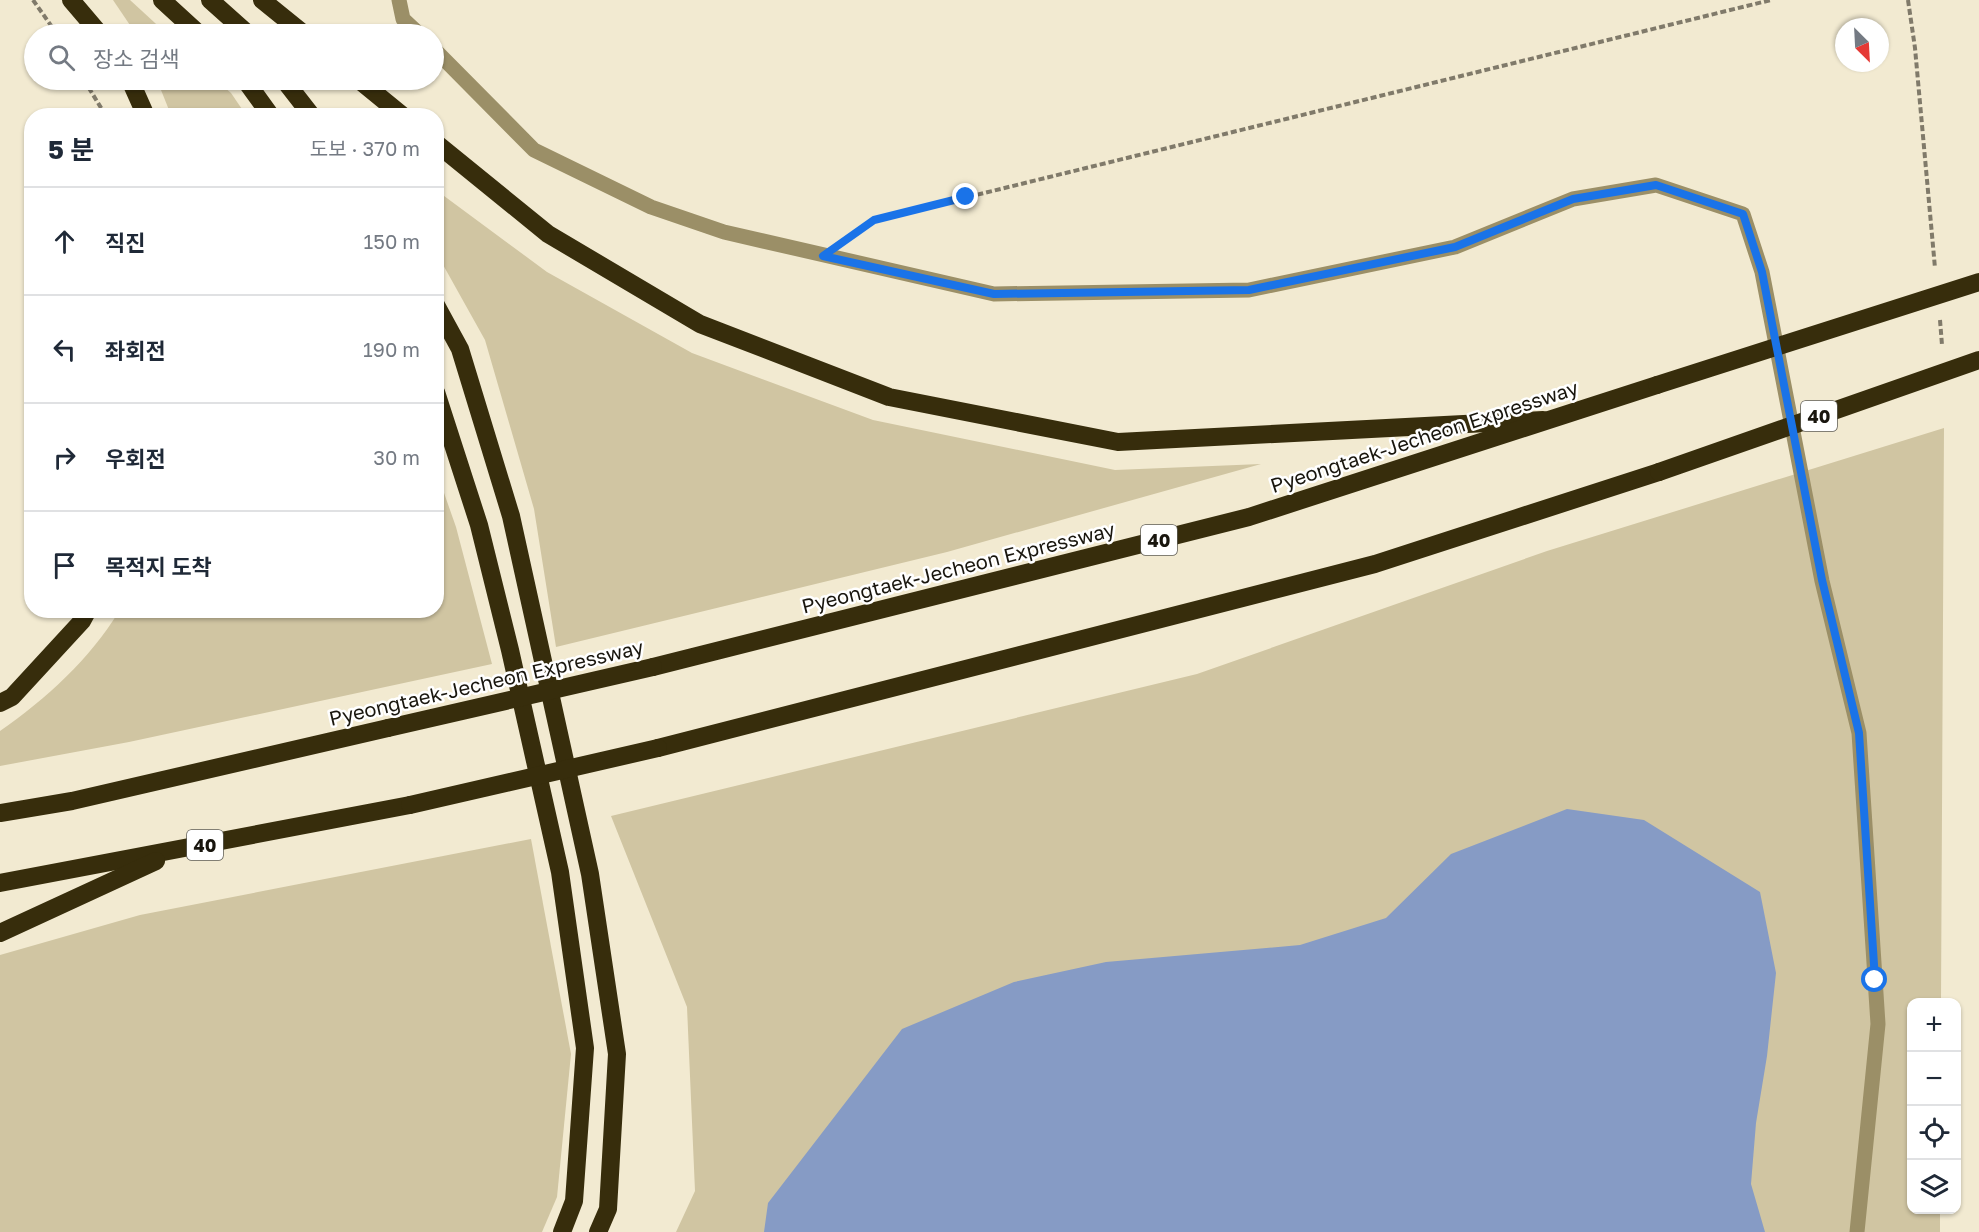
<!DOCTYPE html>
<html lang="ko">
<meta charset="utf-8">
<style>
:root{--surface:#fff;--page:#f6f6f7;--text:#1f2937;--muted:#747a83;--line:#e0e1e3}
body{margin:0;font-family:"Golos Text","Noto Sans KR",sans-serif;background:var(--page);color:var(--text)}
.controls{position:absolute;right:18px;bottom:18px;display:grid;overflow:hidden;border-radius:12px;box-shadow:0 2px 4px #0004}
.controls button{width:54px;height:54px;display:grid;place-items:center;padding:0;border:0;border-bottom:2px solid var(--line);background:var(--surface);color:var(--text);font:30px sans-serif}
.compass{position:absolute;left:1835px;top:18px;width:54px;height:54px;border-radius:50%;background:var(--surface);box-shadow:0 2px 4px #0004;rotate:156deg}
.stop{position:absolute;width:18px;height:18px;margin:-14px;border:4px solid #1a73e8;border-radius:50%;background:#fff}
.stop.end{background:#1a73e8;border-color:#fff;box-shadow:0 2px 6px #0008}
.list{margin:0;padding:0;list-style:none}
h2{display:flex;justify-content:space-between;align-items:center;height:78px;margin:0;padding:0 24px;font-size:26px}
h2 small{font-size:20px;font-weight:400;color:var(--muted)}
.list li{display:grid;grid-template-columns:39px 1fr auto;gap:18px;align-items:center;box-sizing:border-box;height:108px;padding:0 24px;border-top:2px solid var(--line)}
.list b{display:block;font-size:22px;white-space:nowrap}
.list em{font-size:20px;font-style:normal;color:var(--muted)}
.icon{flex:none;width:33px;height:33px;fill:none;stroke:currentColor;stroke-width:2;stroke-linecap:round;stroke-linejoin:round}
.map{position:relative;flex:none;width:1979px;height:1232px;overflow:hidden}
.search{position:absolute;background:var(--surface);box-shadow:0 2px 4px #0004;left:24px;top:24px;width:420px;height:66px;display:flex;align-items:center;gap:15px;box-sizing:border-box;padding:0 21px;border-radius:33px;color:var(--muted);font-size:22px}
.panel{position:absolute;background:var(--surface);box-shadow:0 2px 4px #0004;left:24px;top:108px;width:420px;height:510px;border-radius:24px}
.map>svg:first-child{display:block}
.green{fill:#d0c5a2}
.water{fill:#869bc5}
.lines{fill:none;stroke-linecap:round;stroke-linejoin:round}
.path{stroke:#807a6a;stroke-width:4;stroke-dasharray:6 3;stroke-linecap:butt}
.minor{stroke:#9b8f67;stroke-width:15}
.highway{stroke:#372d0c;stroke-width:18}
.highway-bridge{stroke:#372d0c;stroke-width:18}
.route{stroke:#1a73e8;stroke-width:8}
.labels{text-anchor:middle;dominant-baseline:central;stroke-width:5;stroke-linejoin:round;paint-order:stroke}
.shield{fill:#fff;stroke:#5e5c56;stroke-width:1.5}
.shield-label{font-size:18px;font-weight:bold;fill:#19160e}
.street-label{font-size:20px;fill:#19160e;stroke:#fff}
</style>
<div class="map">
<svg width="1979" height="1232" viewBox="0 0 1979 1232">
<rect width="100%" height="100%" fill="#f2ead1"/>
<g class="green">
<path d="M 113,0 L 130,0 L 167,34 L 136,34 Z"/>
<path d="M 157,80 L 216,80 L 231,93 L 246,115 L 171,115 Z"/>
<path d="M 436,190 L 547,272 L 692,353 L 873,420 L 1115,470 L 1261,464 L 947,552 L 556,647 L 534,509 L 485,340 L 437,254 Z"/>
<path d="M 1944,428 L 1941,1002 L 1912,1002 L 1912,1210 L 1940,1210 L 1940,1232 L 676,1232 L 695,1191 L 687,1007 L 611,816 L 1197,674 L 1547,551 Z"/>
<path d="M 437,473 L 456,527 L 492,664 L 129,742 L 0,766 L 0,731 C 46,699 90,659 119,611 L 436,610 Z"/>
<path d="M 531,839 L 571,1054 L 557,1197 L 542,1232 L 0,1232 L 0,955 L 140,915 Z"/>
</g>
<path class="water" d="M 1567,809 L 1644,820 L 1760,892 L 1776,973 L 1767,1056 L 1756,1123 L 1751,1184 L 1765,1232 L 764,1232 L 768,1203 L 902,1029 L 1014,982 L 1106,962 L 1300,945 L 1386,918 L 1451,854 Z"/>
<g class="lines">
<g class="path">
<path d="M 33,0 L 57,34"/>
<path d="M 1908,0 L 1915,48 L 1935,268"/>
<path d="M 84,80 L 106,116"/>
<path d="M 851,237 L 874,220 L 1771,0"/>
<path d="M 1940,320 L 1942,345"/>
</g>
<g class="minor">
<path d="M 399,0 L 403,19 L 419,34"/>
<path d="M 434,49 L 534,150 L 651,207 L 724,232 L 994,294 L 1249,290 L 1455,247 L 1573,199 L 1656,185 L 1743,214 L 1762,272 L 1822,581 L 1859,733 L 1878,1024 L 1857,1232"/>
</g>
<g class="highway">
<path d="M 71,0 L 100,34"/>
<path d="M 162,0 L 199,34"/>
<path d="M 210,0 L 248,34"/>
<path d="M 262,0 L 304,34"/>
<path d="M 130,80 L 146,116"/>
<path d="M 245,80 L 271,116"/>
<path d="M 284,80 L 312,116"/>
<path d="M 359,80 L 403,116"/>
<path d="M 436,143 L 548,234 L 700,324 L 889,397 L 1118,442 L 1543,420"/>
<path d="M 436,305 L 460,349 L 511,516 L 590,874 L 617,1054 L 608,1209 L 598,1232"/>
<path d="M 436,392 L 479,525 L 510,650 L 560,872 L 585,1048 L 574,1201 L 562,1232"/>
<path d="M 653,667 L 1249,517 L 1657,385"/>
<path d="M 0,703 L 12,697 L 82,621 L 88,610"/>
<path d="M 658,748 L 1375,564 L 1659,472"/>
<path d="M 0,813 L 72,801 L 388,728"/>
<path d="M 0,883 L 410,805"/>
<path d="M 0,933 L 156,861"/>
</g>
<g class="highway-bridge">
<path d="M 1657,385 L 1979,282"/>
<path d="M 1659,472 L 1979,360"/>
<path d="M 388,728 L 653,667"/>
<path d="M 410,805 L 658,748"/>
</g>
</g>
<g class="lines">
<path class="route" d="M 966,197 L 874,220 L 823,256 L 994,294 L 1249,290 L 1455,247 L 1573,199 L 1656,185 L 1743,214 L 1762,272 L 1822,580 L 1859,733 L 1875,980"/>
</g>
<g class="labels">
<g class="shield">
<rect x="1801" y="401" width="36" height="30" rx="4.5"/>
<rect x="1141" y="525" width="36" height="30" rx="4.5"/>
<rect x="187" y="830" width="36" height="30" rx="4.5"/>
</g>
<g class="shield-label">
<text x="1819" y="416">40</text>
<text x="1159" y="540">40</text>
<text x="205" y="845">40</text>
</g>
<g class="street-label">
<text transform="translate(1424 436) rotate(-18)">Pyeongtaek-Jecheon Expressway</text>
<text transform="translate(958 567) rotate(-14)">Pyeongtaek-Jecheon Expressway</text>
<text transform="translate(486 682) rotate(-13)">Pyeongtaek-Jecheon Expressway</text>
</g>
</g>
</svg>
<div class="controls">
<button>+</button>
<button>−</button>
<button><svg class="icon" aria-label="locate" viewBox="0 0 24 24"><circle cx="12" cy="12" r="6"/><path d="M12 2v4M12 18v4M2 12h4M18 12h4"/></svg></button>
<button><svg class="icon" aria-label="layers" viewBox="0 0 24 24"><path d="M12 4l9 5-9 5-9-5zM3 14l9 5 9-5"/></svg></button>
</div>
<svg class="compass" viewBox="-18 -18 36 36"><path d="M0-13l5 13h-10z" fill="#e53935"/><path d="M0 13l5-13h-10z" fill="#747a83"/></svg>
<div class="stop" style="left:1875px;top:980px"></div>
<div class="stop end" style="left:966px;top:197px"></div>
<div class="search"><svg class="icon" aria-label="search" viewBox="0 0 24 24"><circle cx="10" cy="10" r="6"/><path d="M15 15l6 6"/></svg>장소 검색</div>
<section class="panel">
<h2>5 분<small>도보 · 370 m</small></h2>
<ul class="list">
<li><svg class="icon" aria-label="ahead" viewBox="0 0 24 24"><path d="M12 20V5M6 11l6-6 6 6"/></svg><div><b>직진</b></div><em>150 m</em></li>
<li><svg class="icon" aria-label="left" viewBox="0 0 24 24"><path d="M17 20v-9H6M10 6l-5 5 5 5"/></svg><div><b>좌회전</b></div><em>190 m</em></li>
<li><svg class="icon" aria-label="right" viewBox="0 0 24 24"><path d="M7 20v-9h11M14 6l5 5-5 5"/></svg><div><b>우회전</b></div><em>30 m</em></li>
<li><svg class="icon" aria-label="arrive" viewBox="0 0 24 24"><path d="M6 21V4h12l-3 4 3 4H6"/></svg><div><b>목적지 도착</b></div></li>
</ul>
</section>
</div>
